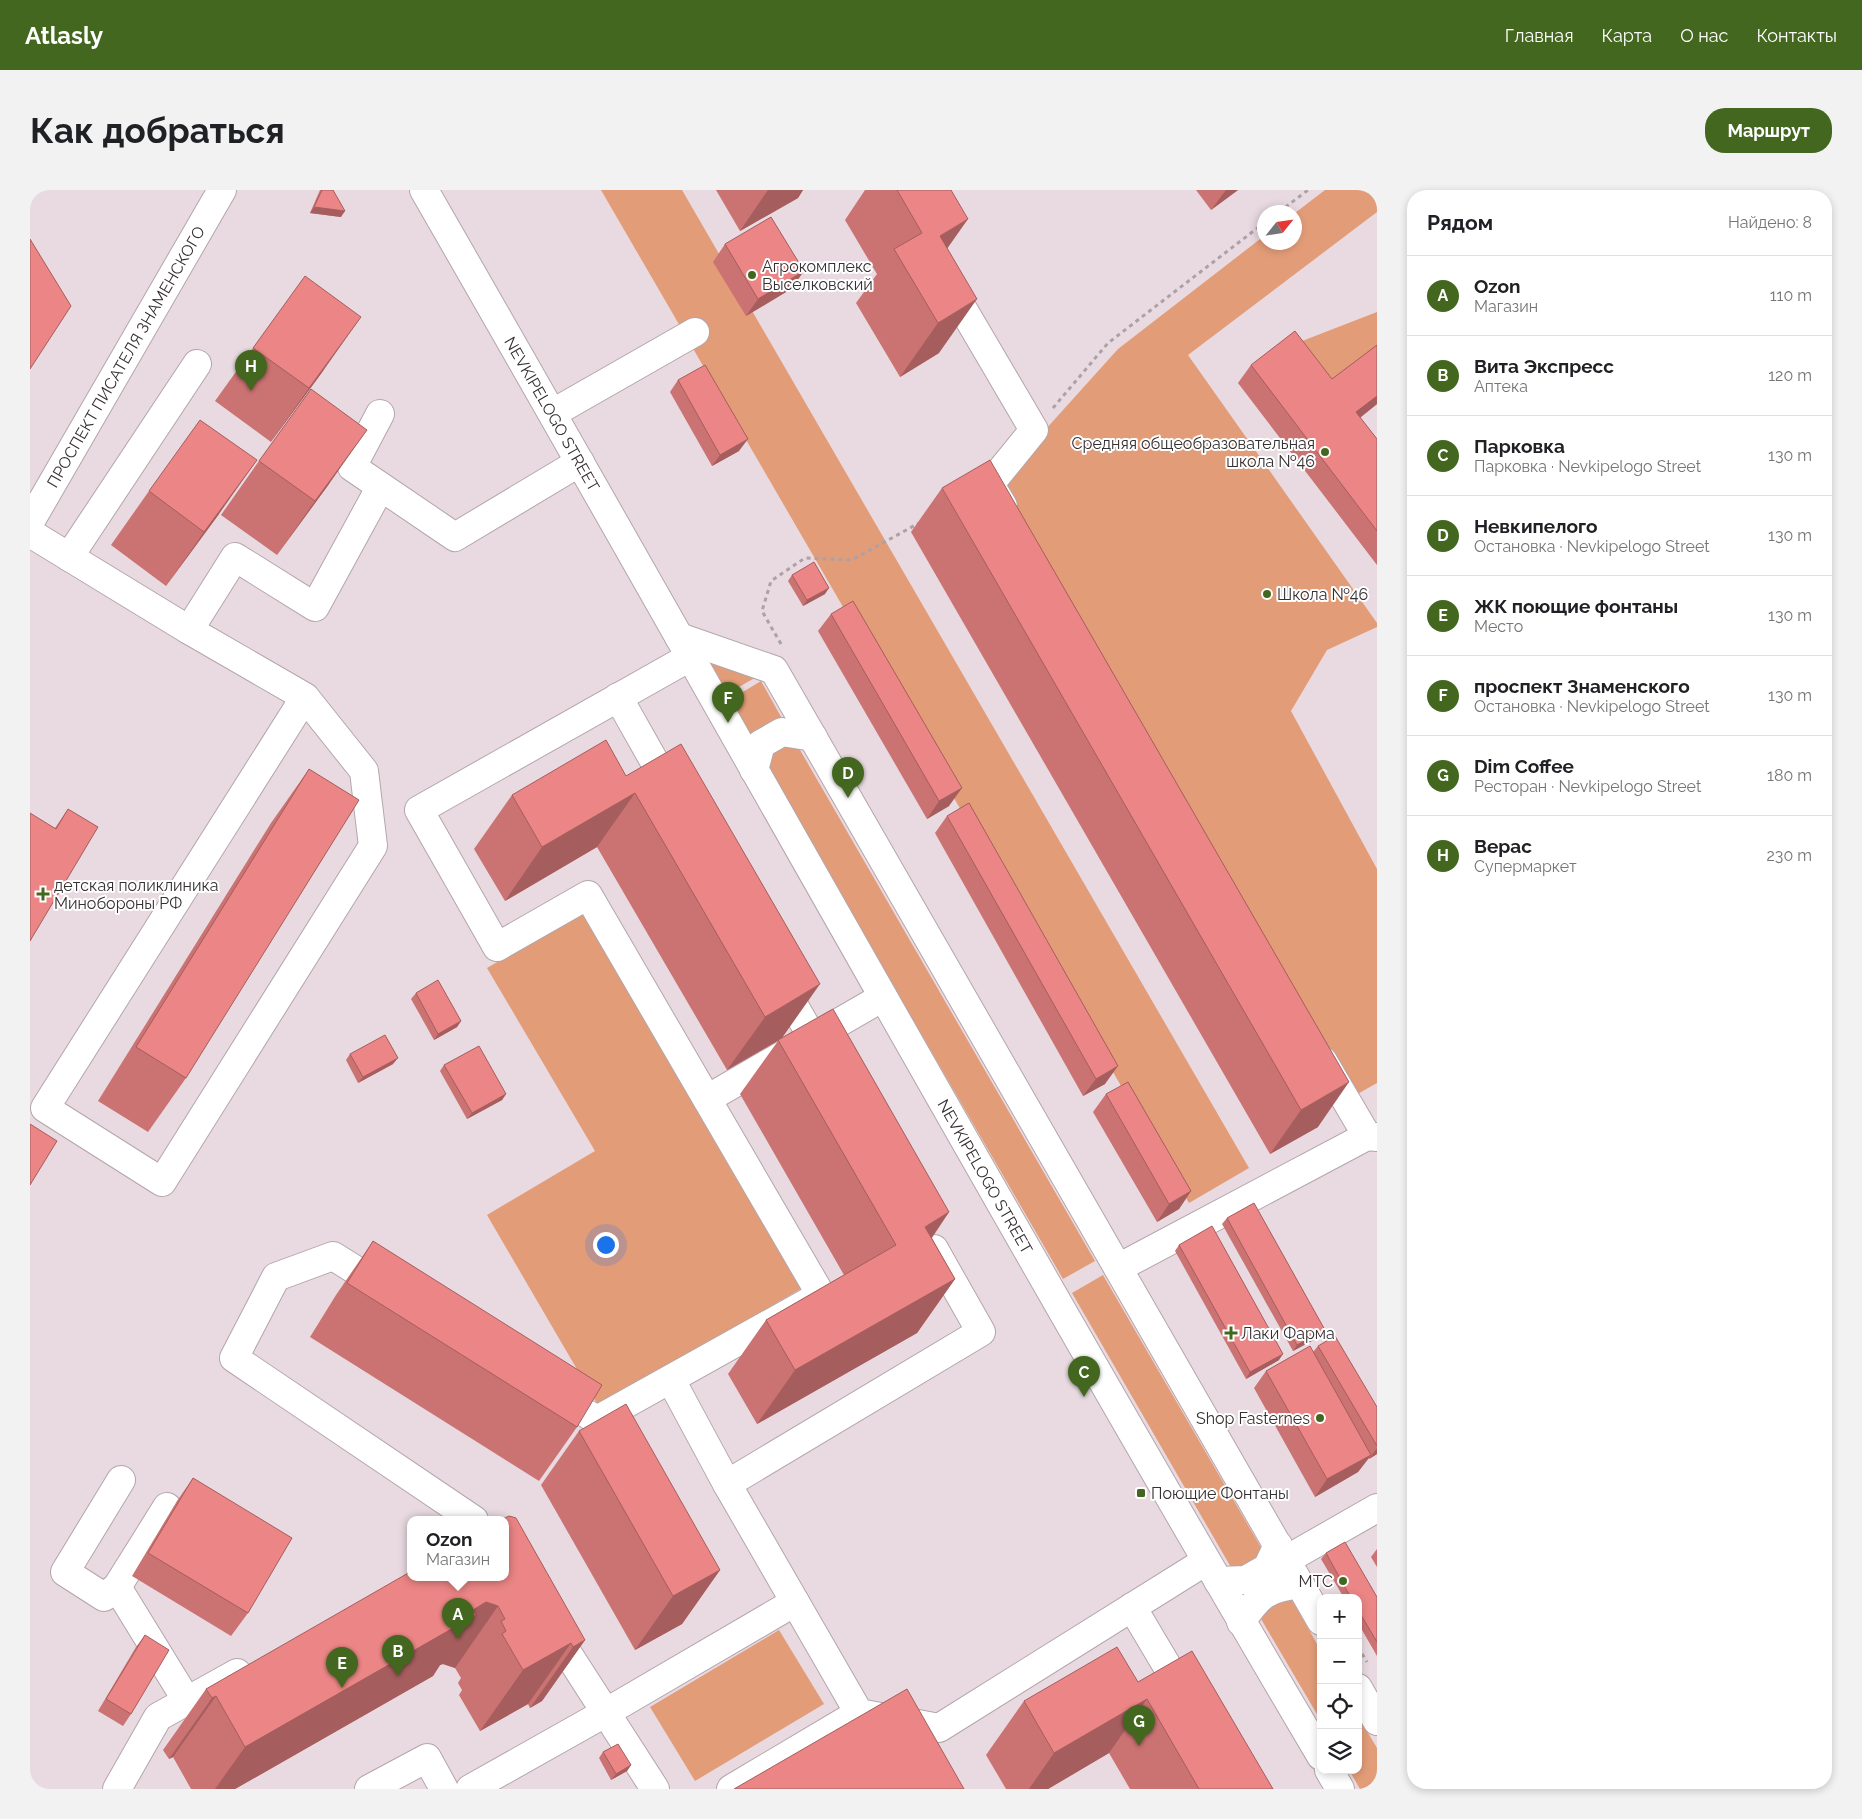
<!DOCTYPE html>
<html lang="ru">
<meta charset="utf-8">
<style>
:root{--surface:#fff;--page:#f2f2f2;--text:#202124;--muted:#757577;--line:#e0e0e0;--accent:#44671f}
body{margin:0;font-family:Raleway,sans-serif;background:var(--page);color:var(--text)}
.controls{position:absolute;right:15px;bottom:15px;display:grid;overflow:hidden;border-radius:10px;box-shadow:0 2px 8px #0003}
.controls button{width:45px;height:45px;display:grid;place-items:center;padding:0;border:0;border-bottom:1px solid var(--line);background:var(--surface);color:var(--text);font:25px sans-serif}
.compass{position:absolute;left:1227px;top:15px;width:45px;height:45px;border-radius:50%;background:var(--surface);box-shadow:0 2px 8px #0003;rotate:60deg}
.you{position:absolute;left:575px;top:1054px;width:18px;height:18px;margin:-12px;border:4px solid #fff;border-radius:50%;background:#1a73e8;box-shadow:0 0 0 8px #1a73e833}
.badge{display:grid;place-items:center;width:32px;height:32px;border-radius:50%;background:var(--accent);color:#fff;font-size:16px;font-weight:700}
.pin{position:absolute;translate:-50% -41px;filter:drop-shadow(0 1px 2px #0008)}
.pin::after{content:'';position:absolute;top:26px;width:18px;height:15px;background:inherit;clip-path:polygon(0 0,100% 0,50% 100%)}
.popup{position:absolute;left:377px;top:1326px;width:102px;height:65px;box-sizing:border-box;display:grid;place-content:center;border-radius:10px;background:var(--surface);filter:drop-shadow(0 1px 4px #0005);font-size:16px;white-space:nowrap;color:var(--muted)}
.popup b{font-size:19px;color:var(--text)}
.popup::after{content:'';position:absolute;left:50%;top:100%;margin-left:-10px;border:10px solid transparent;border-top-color:var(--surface)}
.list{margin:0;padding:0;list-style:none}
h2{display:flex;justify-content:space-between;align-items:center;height:65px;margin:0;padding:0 20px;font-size:21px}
h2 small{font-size:16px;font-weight:400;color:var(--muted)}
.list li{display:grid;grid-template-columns:32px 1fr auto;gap:15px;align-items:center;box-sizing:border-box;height:80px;padding:0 20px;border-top:1px solid var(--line)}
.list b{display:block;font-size:19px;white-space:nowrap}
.list p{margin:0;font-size:16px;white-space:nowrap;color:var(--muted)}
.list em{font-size:16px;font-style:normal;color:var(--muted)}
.icon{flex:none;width:28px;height:28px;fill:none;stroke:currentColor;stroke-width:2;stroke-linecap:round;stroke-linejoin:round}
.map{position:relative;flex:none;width:1347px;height:1599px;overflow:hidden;border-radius:20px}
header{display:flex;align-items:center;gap:30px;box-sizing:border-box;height:70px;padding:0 25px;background:var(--accent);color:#fff}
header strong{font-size:24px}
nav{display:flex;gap:28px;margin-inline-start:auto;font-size:18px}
.intro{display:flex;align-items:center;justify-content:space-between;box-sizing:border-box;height:120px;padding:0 30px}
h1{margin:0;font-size:35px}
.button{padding:12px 22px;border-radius:20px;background:var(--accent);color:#fff;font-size:18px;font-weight:700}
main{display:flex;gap:30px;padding:0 30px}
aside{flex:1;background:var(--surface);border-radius:20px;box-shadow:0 2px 8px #0003}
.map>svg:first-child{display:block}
.green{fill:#e39c78}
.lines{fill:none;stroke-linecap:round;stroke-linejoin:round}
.minor-casing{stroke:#b3a6ab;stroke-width:30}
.path{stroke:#aca1a6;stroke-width:3;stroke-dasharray:4 4;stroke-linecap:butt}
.minor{stroke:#fff;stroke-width:28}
.wall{fill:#cb7272}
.shaded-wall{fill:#a55d5d}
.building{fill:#ec8585;stroke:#a55d5d}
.poi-dot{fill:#44671f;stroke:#fff;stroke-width:2}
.labels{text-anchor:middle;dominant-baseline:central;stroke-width:4;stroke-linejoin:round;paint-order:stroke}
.poi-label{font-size:16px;fill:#353032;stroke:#fff;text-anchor:start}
.street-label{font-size:16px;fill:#353032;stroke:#fff}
</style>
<header>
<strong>Atlasly</strong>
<nav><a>Главная</a><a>Карта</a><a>О нас</a><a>Контакты</a></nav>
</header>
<div class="intro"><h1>Как добраться</h1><a class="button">Маршрут</a></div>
<main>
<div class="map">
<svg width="1347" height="1599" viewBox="0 0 1347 1599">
<rect width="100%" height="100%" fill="#e8dae0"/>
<g class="green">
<path d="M 571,0 L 652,0 L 1219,978 L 1159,1013 Z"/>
<path d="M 1295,0 L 1347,0 L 1347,22 L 1158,165 L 1347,433 L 1347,437 L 1297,460 L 1261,521 L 1347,679 L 1347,893 L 1324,906 L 969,291 L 1088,159 L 1234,46 L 1234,52 L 1264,52 L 1265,23 Z"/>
<path d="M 1347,122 L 1347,161 L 1290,205 L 1254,158 Z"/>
<path d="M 671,463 L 728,486 L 695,505 Z"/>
<path d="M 731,491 L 755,534 L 722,553 L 698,511 Z"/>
<path d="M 757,551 L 766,553 L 1065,1071 L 1033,1089 L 733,571 L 736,562 Z"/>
<path d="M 554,721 L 774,1097 L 569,1217 L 457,1025 L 565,961 L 457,778 Z"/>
<path d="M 1073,1085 L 1233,1361 L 1231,1368 L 1212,1380 L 1202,1379 L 1042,1103 Z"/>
<path d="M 1255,1409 L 1262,1410 L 1291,1461 L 1291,1531 L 1231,1429 L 1235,1421 Z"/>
<path d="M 749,1440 L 794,1514 L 665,1591 L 620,1517 Z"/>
<path d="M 1328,1526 L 1347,1558 L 1347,1599 L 1330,1599 L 1319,1580 L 1328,1580 Z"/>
</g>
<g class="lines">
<g class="minor-casing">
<g id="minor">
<path id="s1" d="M 394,0 C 694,521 985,1048 1291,1566"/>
<path d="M 917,92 L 1004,240 L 960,294 L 973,316"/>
<path d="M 523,223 L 665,142"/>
<path d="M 350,224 L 322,277 L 425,347 L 550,272"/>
<path id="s2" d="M 0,332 L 192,0"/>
<path d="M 0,343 L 159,440 L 275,507 L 334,581 L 343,656 L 132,992 L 15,918 L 275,507"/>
<path d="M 39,367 L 167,174"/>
<path d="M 159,440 L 205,367 L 285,417 L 350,298"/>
<path d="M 649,447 L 744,480 L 1291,1431"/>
<path d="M 588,507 L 641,601"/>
<path d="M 724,580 L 731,554 L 752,542 L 783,547"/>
<path d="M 751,793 L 794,868"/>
<path d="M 1293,871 L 1337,946 L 1347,947"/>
<path d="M 677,909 L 853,807"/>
<path d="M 1088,1078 L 1337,946"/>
<path d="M 356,1099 L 303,1066 L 246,1087 L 204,1168 L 444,1330"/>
<path d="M 641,1190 L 697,1294 L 829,1523 L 909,1538 L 1176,1371"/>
<path d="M 524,1204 L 567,1230 L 791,1105 L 558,705 L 467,757 L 389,620 L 660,467"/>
<path d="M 697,1294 L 951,1142 L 904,1059"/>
<path d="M 137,1317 L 87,1397 L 157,1511"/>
<path d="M 1256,1370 L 1347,1318"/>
<path d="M 1188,1391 L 1216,1390 L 1237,1378 L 1248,1355"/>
<path d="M 87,1397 L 74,1407 L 35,1382 L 91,1290"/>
<path d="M 1102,1417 L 1156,1508"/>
<path d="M 1211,1432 C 1230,1404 1237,1398 1270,1394"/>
<path d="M 522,1439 L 625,1599"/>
<path d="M 1328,1498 L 1347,1531"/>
<path d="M 1299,1580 L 1310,1599"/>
<path d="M 87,1599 L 128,1527 L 207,1483"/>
<path d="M 339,1599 L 397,1568 L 414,1599"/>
<path d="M 440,1599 L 575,1523 L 765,1412"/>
<path d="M 701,1599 L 829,1523"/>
</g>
</g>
<g class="path">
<path d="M 1249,22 L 1278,0"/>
<path d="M 1023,218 L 1078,153 L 1234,33"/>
<path d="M 751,454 L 732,421 L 741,391 L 775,368 L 822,370 L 889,333"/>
<path d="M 1328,1457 L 1337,1472"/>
</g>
<use href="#minor" class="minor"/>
</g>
<g class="wall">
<path d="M 290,0 L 303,0 L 311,27 L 280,23 Z"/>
<path d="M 686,0 L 773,0 L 768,8 L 710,41 Z"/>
<path d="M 835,0 L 921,0 L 909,163 L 870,187 L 826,113 L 847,84 L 815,30 Z"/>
<path d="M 1166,0 L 1208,0 L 1181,20 Z"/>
<path d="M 695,54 L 774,81 L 761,99 L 716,126 L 683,72 Z"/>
<path d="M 1347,155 L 1347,214 L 1330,228 L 1347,249 L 1347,375 L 1208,193 L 1221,175 L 1302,189 Z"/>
<path d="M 223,158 L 293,181 L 241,252 L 185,211 Z"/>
<path d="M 648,190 L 709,261 L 682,276 L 640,202 Z"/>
<path d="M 229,271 L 299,294 L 247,365 L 191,325 Z"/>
<path d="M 912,298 L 1288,937 L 1240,964 L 881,342 Z"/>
<path d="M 119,301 L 189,324 L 136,396 L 81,355 Z"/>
<path d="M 762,385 L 795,404 L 773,416 L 758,391 Z"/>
<path d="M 801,424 L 919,616 L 897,629 L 788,441 Z"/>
<path d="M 279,579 L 156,888 L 118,942 L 68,911 L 241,633 Z"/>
<path d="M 596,586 L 753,848 L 919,1022 L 902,1048 L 925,1089 L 887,1143 L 727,1234 L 698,1184 L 736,1130 L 814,1085 L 710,904 L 748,851 L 697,880 L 567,657 L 475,711 L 444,659 L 482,605 Z"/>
<path d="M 38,619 L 0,751 L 25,638 Z"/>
<path d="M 917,626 L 1075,894 L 1053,906 L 905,643 Z"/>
<path d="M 386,803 L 431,831 L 427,837 L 404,850 L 381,809 Z"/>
<path d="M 320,864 L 363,874 L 328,893 L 316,870 Z"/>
<path d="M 414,875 L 476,904 L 472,910 L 437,929 L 410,881 Z"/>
<path d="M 1076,904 L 1161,1001 L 1149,1019 L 1127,1032 L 1063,922 Z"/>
<path d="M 1197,1028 L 1291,1146 L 1263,1161 L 1192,1034 Z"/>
<path d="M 343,1051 L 547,1237 L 509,1291 L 280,1147 L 306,1105 Z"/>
<path d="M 1149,1055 L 1249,1170 L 1216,1189 L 1145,1061 Z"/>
<path d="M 1288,1156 L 1347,1217 L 1347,1264 L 1339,1269 L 1339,1268 L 1328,1282 L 1285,1307 L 1224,1198 L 1236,1181 L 1283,1162 Z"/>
<path d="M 549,1241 L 690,1380 L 652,1434 L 605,1460 L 511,1295 Z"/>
<path d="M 163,1288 L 218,1423 L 201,1446 L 102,1386 L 147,1311 Z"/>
<path d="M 1347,1359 L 1347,1377 L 1341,1367 Z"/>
<path d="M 1296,1363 L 1347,1407 L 1347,1466 L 1328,1433 L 1328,1408 L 1314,1408 L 1291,1369 Z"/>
<path d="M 476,1388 L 555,1450 L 512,1511 L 500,1518 L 498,1514 L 450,1541 L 429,1505 L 432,1500 L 428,1493 L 431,1488 L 425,1478 L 413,1474 L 410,1475 L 403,1486 L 205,1599 L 161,1599 L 143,1567 L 139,1569 L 133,1560 L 176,1499 Z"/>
<path d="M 115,1445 L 101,1524 L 93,1536 L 68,1521 L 106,1457 Z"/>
<path d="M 1108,1492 L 1243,1599 L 1100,1599 L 1079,1563 L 1018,1599 L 976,1599 L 956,1565 L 994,1511 Z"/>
<path d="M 573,1562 L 601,1575 L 597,1581 L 581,1590 L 569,1568 Z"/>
</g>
<g class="shaded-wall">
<path d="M 738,0 L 773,0 L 768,8 L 710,41 Z"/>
<path d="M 1196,0 L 1208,0 L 1181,20 Z"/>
<path d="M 284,17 L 315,21 L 311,27 L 280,23 Z"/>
<path d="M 938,29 L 900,83 L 910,46 Z"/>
<path d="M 774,81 L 761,99 L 716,126 L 728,109 Z"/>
<path d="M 947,109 L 909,163 L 870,187 L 908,133 Z"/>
<path d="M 331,127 L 293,181 L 241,252 L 279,198 Z"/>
<path d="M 1347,206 L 1347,214 L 1314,240 L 1326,222 Z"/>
<path d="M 337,240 L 299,294 L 247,365 L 285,311 Z"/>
<path d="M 718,249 L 709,261 L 682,276 L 690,265 Z"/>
<path d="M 227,270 L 189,324 L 136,396 L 174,342 Z"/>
<path d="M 799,398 L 795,404 L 773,416 L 777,410 Z"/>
<path d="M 932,598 L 919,616 L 897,629 L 909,611 Z"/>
<path d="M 605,603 L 567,657 L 475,711 L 512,657 Z"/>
<path d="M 790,794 L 752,848 L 697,880 L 735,827 Z"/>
<path d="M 431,831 L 427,837 L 404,850 L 408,844 Z"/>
<path d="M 368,868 L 363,874 L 328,893 L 333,887 Z"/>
<path d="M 1088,876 L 1075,894 L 1053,906 L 1066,889 Z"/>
<path d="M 1319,892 L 1288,937 L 1240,964 L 1271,920 Z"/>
<path d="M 476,904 L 472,910 L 437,929 L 442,923 Z"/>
<path d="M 1161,1001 L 1149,1019 L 1127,1032 L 1139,1014 Z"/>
<path d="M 919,1022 L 882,1076 L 895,1037 Z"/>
<path d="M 925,1089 L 887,1143 L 727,1234 L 765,1180 Z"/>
<path d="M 1295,1140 L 1291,1146 L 1263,1161 L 1267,1155 Z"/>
<path d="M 1253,1164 L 1249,1170 L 1216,1189 L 1220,1182 Z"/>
<path d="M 1347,1258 L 1347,1264 L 1339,1269 Z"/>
<path d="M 1341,1265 L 1328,1282 L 1285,1307 L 1297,1289 Z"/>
<path d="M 690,1380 L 652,1434 L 605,1460 L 643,1406 Z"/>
<path d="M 456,1412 L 468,1416 L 425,1478 L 413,1474 L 410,1475 L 403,1486 L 205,1599 L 185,1599 L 215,1557 Z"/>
<path d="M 555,1450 L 512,1511 L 500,1518 L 543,1457 Z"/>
<path d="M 541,1453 L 498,1514 L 450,1541 L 493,1480 Z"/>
<path d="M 186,1506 L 143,1567 L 139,1569 L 182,1508 Z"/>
<path d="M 1117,1509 L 1079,1563 L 1018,1599 L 999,1599 L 1024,1563 Z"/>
<path d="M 601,1575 L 597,1581 L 581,1590 L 586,1584 Z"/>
</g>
<g class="building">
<path d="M 292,0 L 303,0 L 315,21 L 284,17 Z"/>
<path d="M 867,0 L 921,0 L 938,29 L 910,46 L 947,109 L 908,133 L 864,59 L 892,43 Z"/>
<path d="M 741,27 L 774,81 L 728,109 L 695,54 Z"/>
<path d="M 0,49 L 41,116 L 0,179 Z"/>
<path d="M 275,86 L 331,127 L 279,198 L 223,158 Z"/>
<path d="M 1265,141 L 1302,189 L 1347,155 L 1347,206 L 1326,222 L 1347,249 L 1347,341 L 1221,175 Z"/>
<path d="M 675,175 L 718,249 L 690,265 L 648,190 Z"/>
<path d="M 281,199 L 337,240 L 285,311 L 229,271 Z"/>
<path d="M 170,230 L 227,270 L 174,342 L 119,301 Z"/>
<path d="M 960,270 L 1319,892 L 1271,920 L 912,298 Z"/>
<path d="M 784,372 L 799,398 L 777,410 L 762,385 Z"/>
<path d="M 823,411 L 932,598 L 909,611 L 801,424 Z"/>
<path d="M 576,550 L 596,586 L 651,554 L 790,794 L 735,827 L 605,603 L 512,657 L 482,605 Z"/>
<path d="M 279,579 L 329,610 L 156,888 L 106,857 Z"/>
<path d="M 939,613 L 1088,876 L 1066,889 L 917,626 Z"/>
<path d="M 38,619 L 68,637 L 0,751 L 0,623 L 26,639 Z"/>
<path d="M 408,790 L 431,831 L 408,844 L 386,803 Z"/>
<path d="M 803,819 L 919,1022 L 895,1037 L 925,1089 L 765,1180 L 736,1130 L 866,1055 L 748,850 Z"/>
<path d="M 355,845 L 368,868 L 333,887 L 320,864 Z"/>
<path d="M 449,856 L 476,904 L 442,923 L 414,875 Z"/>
<path d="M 1098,892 L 1161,1001 L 1139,1014 L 1076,904 Z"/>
<path d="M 0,934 L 27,951 L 0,995 Z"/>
<path d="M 1224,1013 L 1295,1140 L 1267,1155 L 1197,1028 Z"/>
<path d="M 1182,1036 L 1253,1164 L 1220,1182 L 1149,1055 Z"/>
<path d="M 343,1051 L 572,1195 L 547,1237 L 317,1093 Z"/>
<path d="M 1305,1146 L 1347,1217 L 1347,1256 L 1288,1156 Z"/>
<path d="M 1280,1156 L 1341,1265 L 1297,1289 L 1236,1181 Z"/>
<path d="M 596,1214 L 690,1380 L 643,1406 L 549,1241 Z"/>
<path d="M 163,1288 L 262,1348 L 218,1423 L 118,1363 Z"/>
<path d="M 479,1326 L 486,1328 L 555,1450 L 543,1457 L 541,1453 L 493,1480 L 472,1444 L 476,1441 L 471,1431 L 475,1429 L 468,1416 L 456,1412 L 443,1420 L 446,1425 L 215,1557 L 186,1506 L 182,1508 L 176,1499 L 380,1382 L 380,1388 L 476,1388 L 476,1330 L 471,1330 Z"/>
<path d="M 1315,1352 L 1347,1407 L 1347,1452 L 1328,1420 L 1328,1408 L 1321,1408 L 1296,1363 Z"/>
<path d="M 115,1445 L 139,1460 L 101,1524 L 76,1509 Z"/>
<path d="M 1087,1457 L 1108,1492 L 1162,1461 L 1243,1599 L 1169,1599 L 1117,1509 L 1024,1563 L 994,1511 Z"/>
<path d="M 877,1499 L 934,1599 L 704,1599 Z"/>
<path d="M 588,1554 L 601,1575 L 586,1584 L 573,1562 Z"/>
</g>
<g class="poi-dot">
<circle cx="722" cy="85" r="5"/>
<circle cx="1295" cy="262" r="5"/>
<circle cx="1237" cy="404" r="5"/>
<path d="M10.5 696.5h5v5h5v5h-5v5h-5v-5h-5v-5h5z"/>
<path d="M1198.5 1135.5h5v5h5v5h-5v5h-5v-5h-5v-5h5z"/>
<circle cx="1290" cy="1228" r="5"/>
<rect x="1106" y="1298" width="10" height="10" rx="2.5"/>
<circle cx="1313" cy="1391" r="5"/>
</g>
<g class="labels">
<g class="poi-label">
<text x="732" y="76">Агрокомплекс<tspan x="732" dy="18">Выселковский</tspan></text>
<text x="1285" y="253" text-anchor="end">Средняя общеобразовательная<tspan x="1285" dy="18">школа №46</tspan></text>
<text x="1247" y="404">Школа №46</text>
<text x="24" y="695">детская поликлиника<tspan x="24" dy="18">Минобороны РФ</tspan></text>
<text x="1211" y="1143">Лаки Фарма</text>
<text x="1280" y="1228" text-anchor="end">Shop Fasternes</text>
<text x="1121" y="1303">Поющие Фонтаны</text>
<text x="1303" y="1391" text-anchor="end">МТС</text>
</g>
<g class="street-label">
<text stroke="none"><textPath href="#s2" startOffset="191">ПРОСПЕКТ ПИСАТЕЛЯ ЗНАМЕНСКОГО</textPath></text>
<text stroke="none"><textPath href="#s1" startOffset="258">NEVKIPELOGO STREET</textPath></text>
<text stroke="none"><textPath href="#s1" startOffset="1135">NEVKIPELOGO STREET</textPath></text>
</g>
</g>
</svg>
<div class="controls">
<button>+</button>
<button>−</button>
<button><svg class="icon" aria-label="locate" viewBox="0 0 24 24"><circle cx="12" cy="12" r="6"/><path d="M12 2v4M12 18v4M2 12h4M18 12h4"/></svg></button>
<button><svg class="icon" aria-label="layers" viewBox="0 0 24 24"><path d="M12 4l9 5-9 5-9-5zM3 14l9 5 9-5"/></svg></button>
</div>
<svg class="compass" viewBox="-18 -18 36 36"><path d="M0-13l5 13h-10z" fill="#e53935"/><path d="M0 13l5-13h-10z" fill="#757577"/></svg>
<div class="you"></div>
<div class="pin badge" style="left:428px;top:1449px">A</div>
<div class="popup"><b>Ozon</b>Магазин</div>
<div class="pin badge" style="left:368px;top:1486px">B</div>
<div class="pin badge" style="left:1054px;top:1207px">C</div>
<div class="pin badge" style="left:818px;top:608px">D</div>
<div class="pin badge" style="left:312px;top:1498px">E</div>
<div class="pin badge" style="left:698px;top:533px">F</div>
<div class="pin badge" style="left:1109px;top:1556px">G</div>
<div class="pin badge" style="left:221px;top:201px">H</div>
</div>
<aside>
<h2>Рядом<small>Найдено: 8</small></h2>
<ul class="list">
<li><span class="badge">A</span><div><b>Ozon</b><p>Магазин</p></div><em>110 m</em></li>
<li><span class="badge">B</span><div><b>Вита Экспресс</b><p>Аптека</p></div><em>120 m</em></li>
<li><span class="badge">C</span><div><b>Парковка</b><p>Парковка · Nevkipelogo Street</p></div><em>130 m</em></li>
<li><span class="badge">D</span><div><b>Невкипелого</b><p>Остановка · Nevkipelogo Street</p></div><em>130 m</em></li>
<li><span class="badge">E</span><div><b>ЖК поющие фонтаны</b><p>Место</p></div><em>130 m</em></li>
<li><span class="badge">F</span><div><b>проспект Знаменского</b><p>Остановка · Nevkipelogo Street</p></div><em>130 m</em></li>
<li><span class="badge">G</span><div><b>Dim Coffee</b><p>Ресторан · Nevkipelogo Street</p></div><em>180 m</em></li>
<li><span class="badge">H</span><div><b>Верас</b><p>Супермаркет</p></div><em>230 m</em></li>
</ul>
</aside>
</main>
